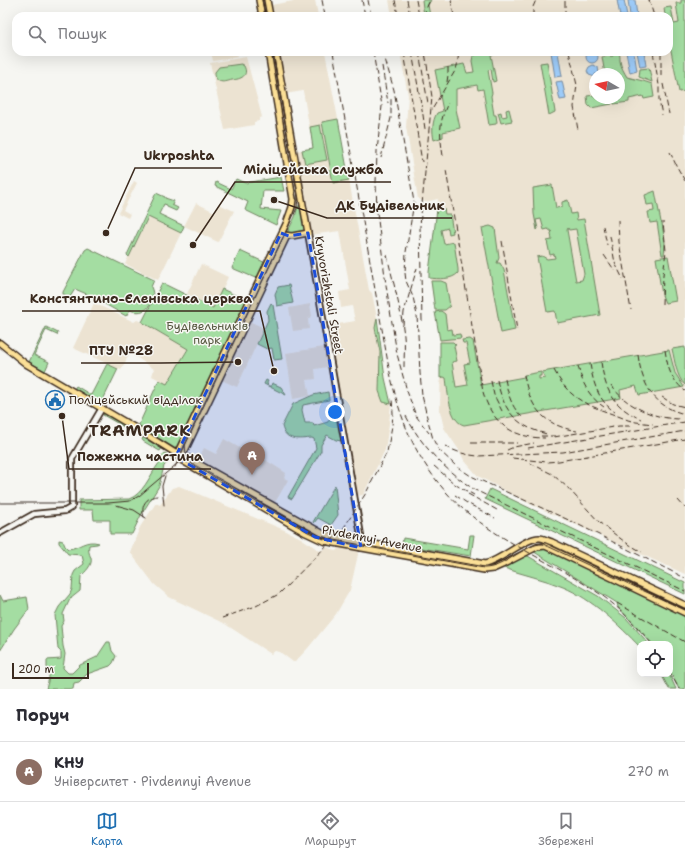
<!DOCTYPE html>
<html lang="uk">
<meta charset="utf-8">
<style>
:root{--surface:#fff;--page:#f2f2f3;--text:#2b2b33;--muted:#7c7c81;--line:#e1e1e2;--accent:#1f6fb2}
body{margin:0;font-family:"Shantell Sans",sans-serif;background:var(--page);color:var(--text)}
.controls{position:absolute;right:12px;bottom:12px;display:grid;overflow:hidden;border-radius:8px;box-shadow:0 4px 16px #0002}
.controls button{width:36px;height:36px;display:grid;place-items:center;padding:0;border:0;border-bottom:1px solid var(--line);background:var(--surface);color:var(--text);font:20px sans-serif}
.compass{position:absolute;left:589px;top:68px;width:36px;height:36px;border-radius:50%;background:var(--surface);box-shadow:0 4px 16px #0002;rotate:279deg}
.scale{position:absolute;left:12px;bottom:10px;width:77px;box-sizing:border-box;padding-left:4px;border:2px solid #3b2a1e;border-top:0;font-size:11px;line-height:14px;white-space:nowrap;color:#3b2a1e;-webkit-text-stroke:3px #f6f6f2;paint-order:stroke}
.you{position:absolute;left:335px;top:412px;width:14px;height:14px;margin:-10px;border:3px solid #fff;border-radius:50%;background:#1a73e8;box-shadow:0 0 0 6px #1a73e833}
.badge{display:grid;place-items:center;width:26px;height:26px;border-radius:50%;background:var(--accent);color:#fff;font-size:13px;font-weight:700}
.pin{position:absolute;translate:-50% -33px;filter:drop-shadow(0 1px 2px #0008)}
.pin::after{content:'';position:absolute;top:21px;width:14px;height:12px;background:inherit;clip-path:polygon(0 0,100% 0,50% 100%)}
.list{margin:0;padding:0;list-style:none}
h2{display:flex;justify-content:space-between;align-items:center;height:52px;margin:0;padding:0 16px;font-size:17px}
h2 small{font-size:13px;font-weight:400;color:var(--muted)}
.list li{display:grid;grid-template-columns:26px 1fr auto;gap:12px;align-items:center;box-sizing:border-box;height:60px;padding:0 16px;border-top:1px solid var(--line)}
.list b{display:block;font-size:15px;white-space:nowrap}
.list p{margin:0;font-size:13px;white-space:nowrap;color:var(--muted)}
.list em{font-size:13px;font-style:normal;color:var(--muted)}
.icon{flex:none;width:22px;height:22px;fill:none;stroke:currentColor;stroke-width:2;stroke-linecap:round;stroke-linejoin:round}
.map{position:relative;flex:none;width:685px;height:689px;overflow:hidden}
.search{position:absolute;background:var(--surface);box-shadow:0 4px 16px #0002;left:12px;right:12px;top:12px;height:44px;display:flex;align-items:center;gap:10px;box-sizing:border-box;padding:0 14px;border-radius:12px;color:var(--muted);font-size:15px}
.sheet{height:112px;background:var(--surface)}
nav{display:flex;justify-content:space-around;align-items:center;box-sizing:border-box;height:56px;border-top:1px solid var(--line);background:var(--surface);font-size:11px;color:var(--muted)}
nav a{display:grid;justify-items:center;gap:2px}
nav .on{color:var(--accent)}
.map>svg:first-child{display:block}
.built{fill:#ece3d2;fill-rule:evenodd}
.green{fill:#a4dda2;stroke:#708460;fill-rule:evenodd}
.water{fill:#9dcbf8;stroke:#768ba1}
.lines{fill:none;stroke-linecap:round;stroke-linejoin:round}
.secondary-casing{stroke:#3b2a1e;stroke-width:8}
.primary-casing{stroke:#3b2a1e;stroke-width:8}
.secondary{stroke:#f6f6f2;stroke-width:4.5}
.primary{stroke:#fbdf96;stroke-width:5}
.tram{stroke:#3b2a1e;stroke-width:1}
.rail{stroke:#3b2a1e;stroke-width:1;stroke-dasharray:6 3;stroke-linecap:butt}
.marked{fill:#1d4ed8;fill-opacity:0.2;stroke:#1d4ed8;stroke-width:3;stroke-dasharray:8 5;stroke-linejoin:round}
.labels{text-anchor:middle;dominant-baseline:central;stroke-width:3;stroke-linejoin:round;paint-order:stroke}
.street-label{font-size:12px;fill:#3b2a1e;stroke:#f6f6f2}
.park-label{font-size:12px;fill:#55573f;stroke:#f6f6f2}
.poi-label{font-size:12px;fill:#3b2a1e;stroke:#f6f6f2;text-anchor:start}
.district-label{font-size:16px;font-weight:bold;letter-spacing:1px;fill:#3b2a1e;stroke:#f6f6f2}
.leader{fill:none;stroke:#3b2a1e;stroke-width:1.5}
.callout-dot{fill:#3b2a1e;stroke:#f6f6f2;stroke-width:1.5}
.callout-label{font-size:13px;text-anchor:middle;font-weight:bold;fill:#3b2a1e;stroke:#f6f6f2;stroke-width:3;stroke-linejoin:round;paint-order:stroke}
</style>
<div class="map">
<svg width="685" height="689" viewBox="0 0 685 689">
<rect width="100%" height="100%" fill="#f6f6f2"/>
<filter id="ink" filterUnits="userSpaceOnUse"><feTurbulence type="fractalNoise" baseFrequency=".025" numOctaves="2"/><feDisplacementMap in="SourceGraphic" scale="8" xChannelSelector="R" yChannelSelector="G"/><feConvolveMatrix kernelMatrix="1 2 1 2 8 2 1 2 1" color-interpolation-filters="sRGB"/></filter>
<g filter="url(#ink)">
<g class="built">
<path d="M 299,0 L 315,0 L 318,16 L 273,16 L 271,5 Z"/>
<path d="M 389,0 L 685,0 L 685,574 L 530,504 L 478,476 L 464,460 L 459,450 L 444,428 L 440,411 L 441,351 L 429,272 L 438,199 L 425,202 L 418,199 L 406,127 L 408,95 L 400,52 L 669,52 L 669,16 L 392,16 ZM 595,74 L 619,74 L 619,98 L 595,98 Z"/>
<path d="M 211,52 L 237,52 L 238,57 L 213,61 Z"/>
<path d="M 279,52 L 325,52 L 338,119 L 322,122 L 333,183 L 349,180 L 369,290 L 372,293 L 377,318 L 375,328 L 380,352 L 379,391 L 383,402 L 391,404 L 389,424 L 385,450 L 363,495 L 357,496 L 327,326 L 355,321 L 352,306 L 341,308 L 339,292 L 350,290 L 340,231 L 310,235 L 296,151 L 313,148 L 303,91 L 285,94 Z"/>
<path d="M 246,57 L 262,117 L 259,118 L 259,121 L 254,122 L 254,125 L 225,130 L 210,63 Z"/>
<path d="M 134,181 L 137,183 L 123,210 L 130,214 L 128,218 L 118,213 Z"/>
<path d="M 196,203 L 215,212 L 219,204 L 234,211 L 218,242 L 184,226 Z"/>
<path d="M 148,217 L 181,233 L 158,280 L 125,264 Z"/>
<path d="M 201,264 L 228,277 L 214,308 L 187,294 Z"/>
<path d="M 94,303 L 134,322 L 137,320 L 142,322 L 188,348 L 167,384 L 152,376 L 154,369 L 130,353 L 121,370 L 73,348 Z"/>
<path d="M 310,304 L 312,316 L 308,319 L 309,329 L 293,331 L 289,308 Z"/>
<path d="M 247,320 L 264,328 L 237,387 L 219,379 Z"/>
<path d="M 324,347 L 328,367 L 315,369 L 316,379 L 307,380 L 310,396 L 293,399 L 286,353 Z"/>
<path d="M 224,439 L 259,459 L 261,457 L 286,473 L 284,478 L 288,480 L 273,506 L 196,463 L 204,448 L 216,454 Z"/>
<path d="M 179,486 L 282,529 L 301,538 L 320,551 L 327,547 L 336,551 L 339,547 L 359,550 L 350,590 L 336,614 L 308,648 L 295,662 L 293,662 L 280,652 L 275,651 L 271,654 L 225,624 L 169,597 L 154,584 L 130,552 L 140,527 L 156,503 L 160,505 L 172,488 Z"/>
</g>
<g class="green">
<path d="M 422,0 L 431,0 L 428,5 L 430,16 L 424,16 Z"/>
<path d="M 681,0 L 685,0 L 685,91 L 679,92 L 669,40 L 669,16 L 665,16 L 664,8 L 671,7 L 674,24 L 679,23 L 676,3 L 681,3 Z"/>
<path d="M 475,52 L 496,52 L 497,54 L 491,55 L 496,81 L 493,82 L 491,69 L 488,70 L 492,93 L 491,96 L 494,115 L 496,115 L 497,122 L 496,124 L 489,125 L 483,89 L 478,90 L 477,85 L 456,89 L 456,109 L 460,128 L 443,132 L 443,137 L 434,140 C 432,132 432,121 437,113 L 443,111 L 435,70 L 464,64 L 467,73 L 474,72 L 472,61 L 473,56 L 476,55 Z"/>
<path d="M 613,52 L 619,52 C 620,55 620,57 620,61 C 621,67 624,72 627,77 L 643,81 L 652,84 L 654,97 L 644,99 L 643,96 L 629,99 L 629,102 L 614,104 L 611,101 L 620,99 L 619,74 L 605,74 L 602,57 L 613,56 Z"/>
<path d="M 547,62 L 555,112 L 549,115 L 540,63 Z"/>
<path d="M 241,64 L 244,66 C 249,76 241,79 232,80 C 228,81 223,83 219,81 C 215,79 215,75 215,72 L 219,67 Z"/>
<path d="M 649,68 L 652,82 L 639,77 L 640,69 Z"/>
<path d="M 595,95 L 595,98 L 607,98 L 612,104 L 591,108 L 588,105 L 587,96 Z"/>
<path d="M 509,109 L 512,121 L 501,123 L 498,113 L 501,112 L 502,117 L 507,116 L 506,110 Z"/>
<path d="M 338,119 L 349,180 L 333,183 L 322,122 Z"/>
<path d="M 320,125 L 327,160 L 305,164 L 302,150 L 313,148 L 310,127 Z"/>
<path d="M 281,177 L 284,191 L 263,191 L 261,209 L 281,211 L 276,225 L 245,210 L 248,202 L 215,186 L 216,182 L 231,189 L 236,179 L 245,183 Z"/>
<path d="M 552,185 L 556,208 L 562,207 L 562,202 L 568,200 L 571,214 L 576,213 L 577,220 L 584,219 L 600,315 L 557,323 L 555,311 L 547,312 L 537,257 L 542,256 L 547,259 L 555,258 L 554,254 L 550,255 L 547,241 L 552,240 L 551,233 L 552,232 L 548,229 L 544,230 L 541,219 L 536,220 L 538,229 L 537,230 L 534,214 L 533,188 ZM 568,228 L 569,230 L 576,229 L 584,274 L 582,280 L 576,281 L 567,230 Z"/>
<path d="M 655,191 L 661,222 L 662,223 L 665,243 L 664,255 L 662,255 L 657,222 L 650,223 L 648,212 L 654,211 L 653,204 L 647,205 L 645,195 Z"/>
<path d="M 156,193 L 165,197 L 165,198 L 174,201 L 172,205 L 178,208 L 176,211 L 167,207 L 167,205 L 164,204 L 159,214 L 184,226 L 181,233 L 148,217 L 129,257 L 127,255 Z"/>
<path d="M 298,206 L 301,207 L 305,231 L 289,234 L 287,233 L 295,217 Z"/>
<path d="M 437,209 L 444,209 L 445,214 L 450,214 L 453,233 L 449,234 L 448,228 L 441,230 L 444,244 L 454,242 L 458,269 L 458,273 C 452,280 438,279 429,278 L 429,272 Z"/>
<path d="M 490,226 L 495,228 L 499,258 L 497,263 L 500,263 L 504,270 L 515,330 L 501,333 L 482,228 Z"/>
<path d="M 88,248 L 154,280 L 151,287 C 158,302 145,317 130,310 L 126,316 L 89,295 L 75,289 L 70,297 L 63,294 L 63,292 L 85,250 Z"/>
<path d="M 240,251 L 268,264 L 260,280 L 232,268 Z"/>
<path d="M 668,256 L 676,301 L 665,303 L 662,295 L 656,258 Z"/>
<path d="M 431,281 L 441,281 L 446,283 L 450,306 L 445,310 L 435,310 Z"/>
<path d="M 162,283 L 213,308 L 222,289 L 250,302 L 177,454 L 137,429 L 159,380 L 167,384 L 188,349 L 142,322 Z"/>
<path d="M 289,285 L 293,303 L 277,306 L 275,294 L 278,287 Z"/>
<path d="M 271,303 L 273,305 L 282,359 L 274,360 L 272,348 L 267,349 L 257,344 L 268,320 L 267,311 Z"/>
<path d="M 441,311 L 445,314 L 447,330 L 452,329 L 453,335 L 460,334 L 461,338 L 440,340 L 435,312 Z"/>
<path d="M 377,318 L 385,378 L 391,404 L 383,402 L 379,391 L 380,352 L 375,328 Z"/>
<path d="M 46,327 L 58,333 L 57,335 L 46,330 L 34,355 L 49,362 L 45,371 L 29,362 Z"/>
<path d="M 470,339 L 473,341 L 481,385 L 524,377 L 524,375 L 541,372 L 541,376 L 539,376 L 539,379 L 545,378 L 542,372 L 669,350 L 675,373 L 684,387 L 639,395 L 636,386 L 620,390 L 621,398 L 464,425 C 449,421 448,392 446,378 L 444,377 L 440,378 L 440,342 L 453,342 L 456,345 L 454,346 L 457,361 L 452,362 L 456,387 L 468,385 L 464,364 L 470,363 L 466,343 L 463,343 L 462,340 Z"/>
<path d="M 685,347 L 685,385 C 676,376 675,361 672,349 Z"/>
<path d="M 107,364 L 118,369 L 101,404 L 74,389 L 76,386 L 91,395 Z"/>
<path d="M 266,380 L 268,381 L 267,383 L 268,386 L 271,386 L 272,383 L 281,387 L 286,395 L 264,384 Z"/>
<path d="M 328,392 L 329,400 L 303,405 L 302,410 L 305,423 L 313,423 L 314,426 L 328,422 L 328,420 L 336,418 L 341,441 L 336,440 L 327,435 L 321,445 L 321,451 L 292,499 L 288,497 L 316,448 L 314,439 L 312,438 C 300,439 285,442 282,426 L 293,404 L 313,395 Z"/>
<path d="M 105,413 L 126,424 L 124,427 L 103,415 Z"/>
<path d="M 144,437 L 160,446 L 162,448 L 160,451 L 158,450 L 143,441 L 142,439 Z"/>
<path d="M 165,453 L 172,457 L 164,466 L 159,486 L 141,515 L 132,534 L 110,534 L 110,520 L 94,520 L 93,510 L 79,510 L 79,500 L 129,499 C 143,494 149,477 157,466 C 161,461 160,456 165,453 Z"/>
<path d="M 335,485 L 338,515 L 331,525 L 318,518 L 314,523 L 313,522 Z"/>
<path d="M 490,489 L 685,583 L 685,594 L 485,499 Z"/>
<path d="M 470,535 L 474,535 L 471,556 L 402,545 L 403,538 L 468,549 Z"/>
<path d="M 59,540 L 63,541 L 65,546 L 68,549 C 80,548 85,539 99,543 L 97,544 L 89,545 C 88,551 89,553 91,558 C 93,565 85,572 81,576 L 80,591 L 70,599 L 63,614 L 64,621 L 61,626 L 63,646 L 65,654 L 63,668 L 68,673 L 72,673 L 80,665 L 97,657 L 107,642 L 110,642 L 112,651 L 116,656 L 113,663 L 110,666 L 87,674 L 79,682 L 74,683 L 73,689 L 46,689 L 49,678 L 49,674 L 47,673 L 47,660 L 61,659 L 61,652 L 58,649 L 55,615 L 59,607 L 70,594 L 72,589 L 73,575 L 75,571 L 84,564 L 82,555 L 68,554 L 59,543 Z"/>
<path d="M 541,547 L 685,613 L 685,689 L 679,689 L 670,672 L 670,644 L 652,644 L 618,607 L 617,603 L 531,550 Z"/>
<path d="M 526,555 L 598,596 L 626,618 L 649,644 L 640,644 L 640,647 C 619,625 592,599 563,587 C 544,579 524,575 504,568 Z"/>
<path d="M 0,595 L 3,601 L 27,597 L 29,609 L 14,629 L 0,651 Z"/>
<path d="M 661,674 L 669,674 L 676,689 L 669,689 Z"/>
</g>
<g class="water">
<path d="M 617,0 L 624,0 L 627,16 L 620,16 Z"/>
<path d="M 628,0 L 635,0 L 637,16 L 630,16 Z"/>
<circle cx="592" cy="57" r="6"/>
<path d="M 551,52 L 558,52 L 562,76 L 555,77 Z"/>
<path d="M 626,52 L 634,52 L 637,71 L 630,73 Z"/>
<path d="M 637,52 L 644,52 L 646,66 L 640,67 Z"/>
<path d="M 593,65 L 598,67 L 599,74 L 595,74 L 595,77 L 589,75 L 587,71 L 589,67 Z"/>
<path d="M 562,81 L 566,99 L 560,100 L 556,82 Z"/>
</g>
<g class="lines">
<g class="secondary-casing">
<g id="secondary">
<path d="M 308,233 L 361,535 L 361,548"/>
<path d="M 0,533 L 34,514 L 65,511 L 72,507 L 72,459 L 102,408"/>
</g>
</g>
<g class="primary-casing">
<g id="primary">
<path d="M 259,0 L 262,16"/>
<path d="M 267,0 L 270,16"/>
<path d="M 276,52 L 308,233 L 292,236 L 284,235"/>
<path d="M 0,343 L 26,364 L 137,429 L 177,454 L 183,455 L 322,533 L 335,537 L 485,564 C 502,560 526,537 540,538 C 544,538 548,541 552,542 L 685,605"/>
<path d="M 177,454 L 181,460 L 306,533 L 323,541 L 484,570 L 493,569 L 502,565 L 531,550 L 537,547 L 545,546 L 685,613"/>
<path d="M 177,454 L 286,224 L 292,207 L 293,199 L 268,52"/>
<path d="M 182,457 L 287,236"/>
</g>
</g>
<use href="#secondary" class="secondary"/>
<use href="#primary" class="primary"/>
<g class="tram">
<path d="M 262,0 L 265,16"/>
<path d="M 185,444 L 186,456 L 193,465 L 308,532 L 324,539 L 484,568 C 506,568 524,543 543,544 L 685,610"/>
<path d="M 175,467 L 297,208 L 298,197 L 273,52"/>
<path d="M 0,503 L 108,503 L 130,501 L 139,496 L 178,463"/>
<path d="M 116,505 L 134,510 L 146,518"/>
<path d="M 164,505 L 162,486 L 165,476"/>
<path d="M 144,517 C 140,506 146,497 157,496"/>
</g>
<g class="rail">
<path d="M 322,0 L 325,16"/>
<path d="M 362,0 L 365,16"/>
<path d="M 368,0 L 371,16"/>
<path d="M 395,0 L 398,16"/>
<path d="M 407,0 L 410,16"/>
<path d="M 416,0 L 419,16"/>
<path d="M 451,0 L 454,16"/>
<path d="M 649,0 L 654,16"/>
<path d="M 424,16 L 426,9 L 430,0"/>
<path d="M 533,16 L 533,7 L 536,0"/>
<path d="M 565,16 L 565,0"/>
<path d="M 333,52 L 388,363 C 392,382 396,401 403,419 C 414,452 437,486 463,509 C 504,544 556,564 600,594 C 620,608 636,625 652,644"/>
<path d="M 373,52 L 382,106 L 377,151 L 376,183 L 377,212 L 386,285 L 397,354 L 407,391 L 416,416 L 429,433"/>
<path d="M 383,52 L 394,90 L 414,202 L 406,252 L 405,273 L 406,281 L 413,297 L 417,315 L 420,373 L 422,395 L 427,417 L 433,439 L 438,449 L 456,466 L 471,476 L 573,522 L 685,578"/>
<path d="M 404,52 L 422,162"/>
<path d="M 412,52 L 423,115 L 425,129"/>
<path d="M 419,52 L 428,103"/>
<path d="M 569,52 L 577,85 L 574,107 L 578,130"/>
<path d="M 653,52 L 659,85 L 659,100 L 662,115"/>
<path d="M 661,52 L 661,76"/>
<path d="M 382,66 L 388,103"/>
<path d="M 447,82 L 448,75 L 448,67"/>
<path d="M 663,84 L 669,114"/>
<path d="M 433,108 L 455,71 L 457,66 L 459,52"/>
<path d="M 670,152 L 676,165 L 685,181"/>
<path d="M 443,156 C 440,136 438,123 448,103"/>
<path d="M 381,158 L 391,118 L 391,97"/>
<path d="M 446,170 L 483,392 C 492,424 513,438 545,438"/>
<path d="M 618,220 L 619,242 L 631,310"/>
<path d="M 603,226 L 607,245"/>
<path d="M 610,236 L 615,263 L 623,279"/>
<path d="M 502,241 L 517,330"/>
<path d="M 387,255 C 393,282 401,308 404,336 C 405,346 404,357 404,367"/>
<path d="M 604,255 L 615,271"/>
<path d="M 662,304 L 663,275 L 666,251 L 663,222"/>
<path d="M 422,321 L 420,226 L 432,97 L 425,52"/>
<path d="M 403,325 L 404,312 L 417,268"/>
<path d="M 665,350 C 668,369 670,378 685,391"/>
<path d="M 638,355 C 642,385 654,407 685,414"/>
<path d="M 601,362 C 605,390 613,407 641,419"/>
<path d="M 590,364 C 593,382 598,401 615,412"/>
<path d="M 578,366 C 582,383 589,397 604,407"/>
<path d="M 554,370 C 572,405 594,406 628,420 L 636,422 L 653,424"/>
<path d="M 524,375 C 530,408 543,425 577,431"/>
<path d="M 505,379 C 508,394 511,407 523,418"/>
<path d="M 497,380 C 503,410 516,427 547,434"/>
<path d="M 491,381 L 494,395 L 502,411"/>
<path d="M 611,385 C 625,406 655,419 680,419"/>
<path d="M 662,397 L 673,404 L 685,407"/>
<path d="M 406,416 C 422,447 446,471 475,490 L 685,591"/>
<path d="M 541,436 L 559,436"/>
<path d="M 554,437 L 619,426 L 633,426"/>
<path d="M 471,443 L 517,443"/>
<path d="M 445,446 C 456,452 466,455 478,456 L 563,452 L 685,431"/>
<path d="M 528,448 L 685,422"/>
<path d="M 507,450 L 514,447 L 534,443"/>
<path d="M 512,458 L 547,462 L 559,461 L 685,439"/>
<path d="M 530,463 L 552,474 L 567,487 L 600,523 L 625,542 L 642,552"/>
<path d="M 434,466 L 456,485 L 474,495"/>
<path d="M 468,494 L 497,510"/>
<path d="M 455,495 L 467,503 L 495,518"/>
<path d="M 678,500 L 685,508"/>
<path d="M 617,603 L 685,642"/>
<path d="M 222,618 L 256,606 L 279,594 L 343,529 L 366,493 L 387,452 L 392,426 L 393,413 L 392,399"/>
<path d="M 670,672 L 679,689"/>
</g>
</g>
</g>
<path class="marked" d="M 281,233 L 289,236 L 308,233 L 361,548 L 315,537 L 181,460 L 183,455 L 177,454 Z"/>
<defs>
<g id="civic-ring" transform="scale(1)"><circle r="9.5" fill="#f6f6f2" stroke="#1f6fb2" stroke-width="1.5"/><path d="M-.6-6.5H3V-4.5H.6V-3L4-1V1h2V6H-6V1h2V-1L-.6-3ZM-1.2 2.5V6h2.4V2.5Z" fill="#1f6fb2"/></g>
</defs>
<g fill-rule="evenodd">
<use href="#civic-ring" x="55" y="400"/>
</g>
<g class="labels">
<g class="street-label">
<text transform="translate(329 295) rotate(80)">Kryvorizhstali Street</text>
<text transform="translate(372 539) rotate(11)">Pivdennyi Avenue</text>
</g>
<g class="park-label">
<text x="207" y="326">Будівельників<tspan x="207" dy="14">парк</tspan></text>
</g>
<g class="poi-label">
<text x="69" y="400">Поліцейський відділок</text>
</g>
<g class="district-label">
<text x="140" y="430">TRAMPARK</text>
</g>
</g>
<path class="leader" d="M106 233L135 168H222M193 245L235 182H391M274 200L327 218H452M274 371L260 311H22M238 362L161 363H81M62 416L69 469H211"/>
<g class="callout-dot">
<circle cx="106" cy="233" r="4"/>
<circle cx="193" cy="245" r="4"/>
<circle cx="274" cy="200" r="4"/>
<circle cx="274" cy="371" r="4"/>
<circle cx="238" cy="362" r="4"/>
<circle cx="62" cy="416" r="4"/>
</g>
<g class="callout-label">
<text x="179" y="160">Ukrposhta</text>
<text x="313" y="174">Міліцейська служба</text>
<text x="390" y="210">ДК Будівельник</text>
<text x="141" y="303">Констянтино-Єленівська церква</text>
<text x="121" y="355">ПТУ №28</text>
<text x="140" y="461">Пожежна частина</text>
</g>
</svg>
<div class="controls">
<button><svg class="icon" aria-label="locate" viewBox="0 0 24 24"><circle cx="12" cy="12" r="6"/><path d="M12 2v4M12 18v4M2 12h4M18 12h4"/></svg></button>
</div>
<svg class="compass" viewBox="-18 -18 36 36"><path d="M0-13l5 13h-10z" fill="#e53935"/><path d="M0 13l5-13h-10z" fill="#7c7c81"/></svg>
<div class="scale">200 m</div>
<div class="you"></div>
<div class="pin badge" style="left:252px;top:475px;background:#8d6e63">A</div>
<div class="search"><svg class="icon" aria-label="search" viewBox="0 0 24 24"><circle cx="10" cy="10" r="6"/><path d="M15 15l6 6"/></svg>Пошук</div>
</div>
<section class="sheet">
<h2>Поруч<small></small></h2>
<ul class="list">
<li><span class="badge" style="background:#8d6e63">A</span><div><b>КНУ</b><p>Університет · Pivdennyi Avenue</p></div><em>270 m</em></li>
</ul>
</section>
<nav>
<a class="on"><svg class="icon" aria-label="map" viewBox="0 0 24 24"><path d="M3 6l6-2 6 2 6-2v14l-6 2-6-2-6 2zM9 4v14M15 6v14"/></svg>Карта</a>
<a><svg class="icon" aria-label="directions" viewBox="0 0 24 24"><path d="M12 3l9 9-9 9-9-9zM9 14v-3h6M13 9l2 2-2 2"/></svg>Маршрут</a>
<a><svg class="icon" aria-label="saved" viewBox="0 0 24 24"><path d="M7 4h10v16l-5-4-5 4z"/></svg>Збережені</a>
</nav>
